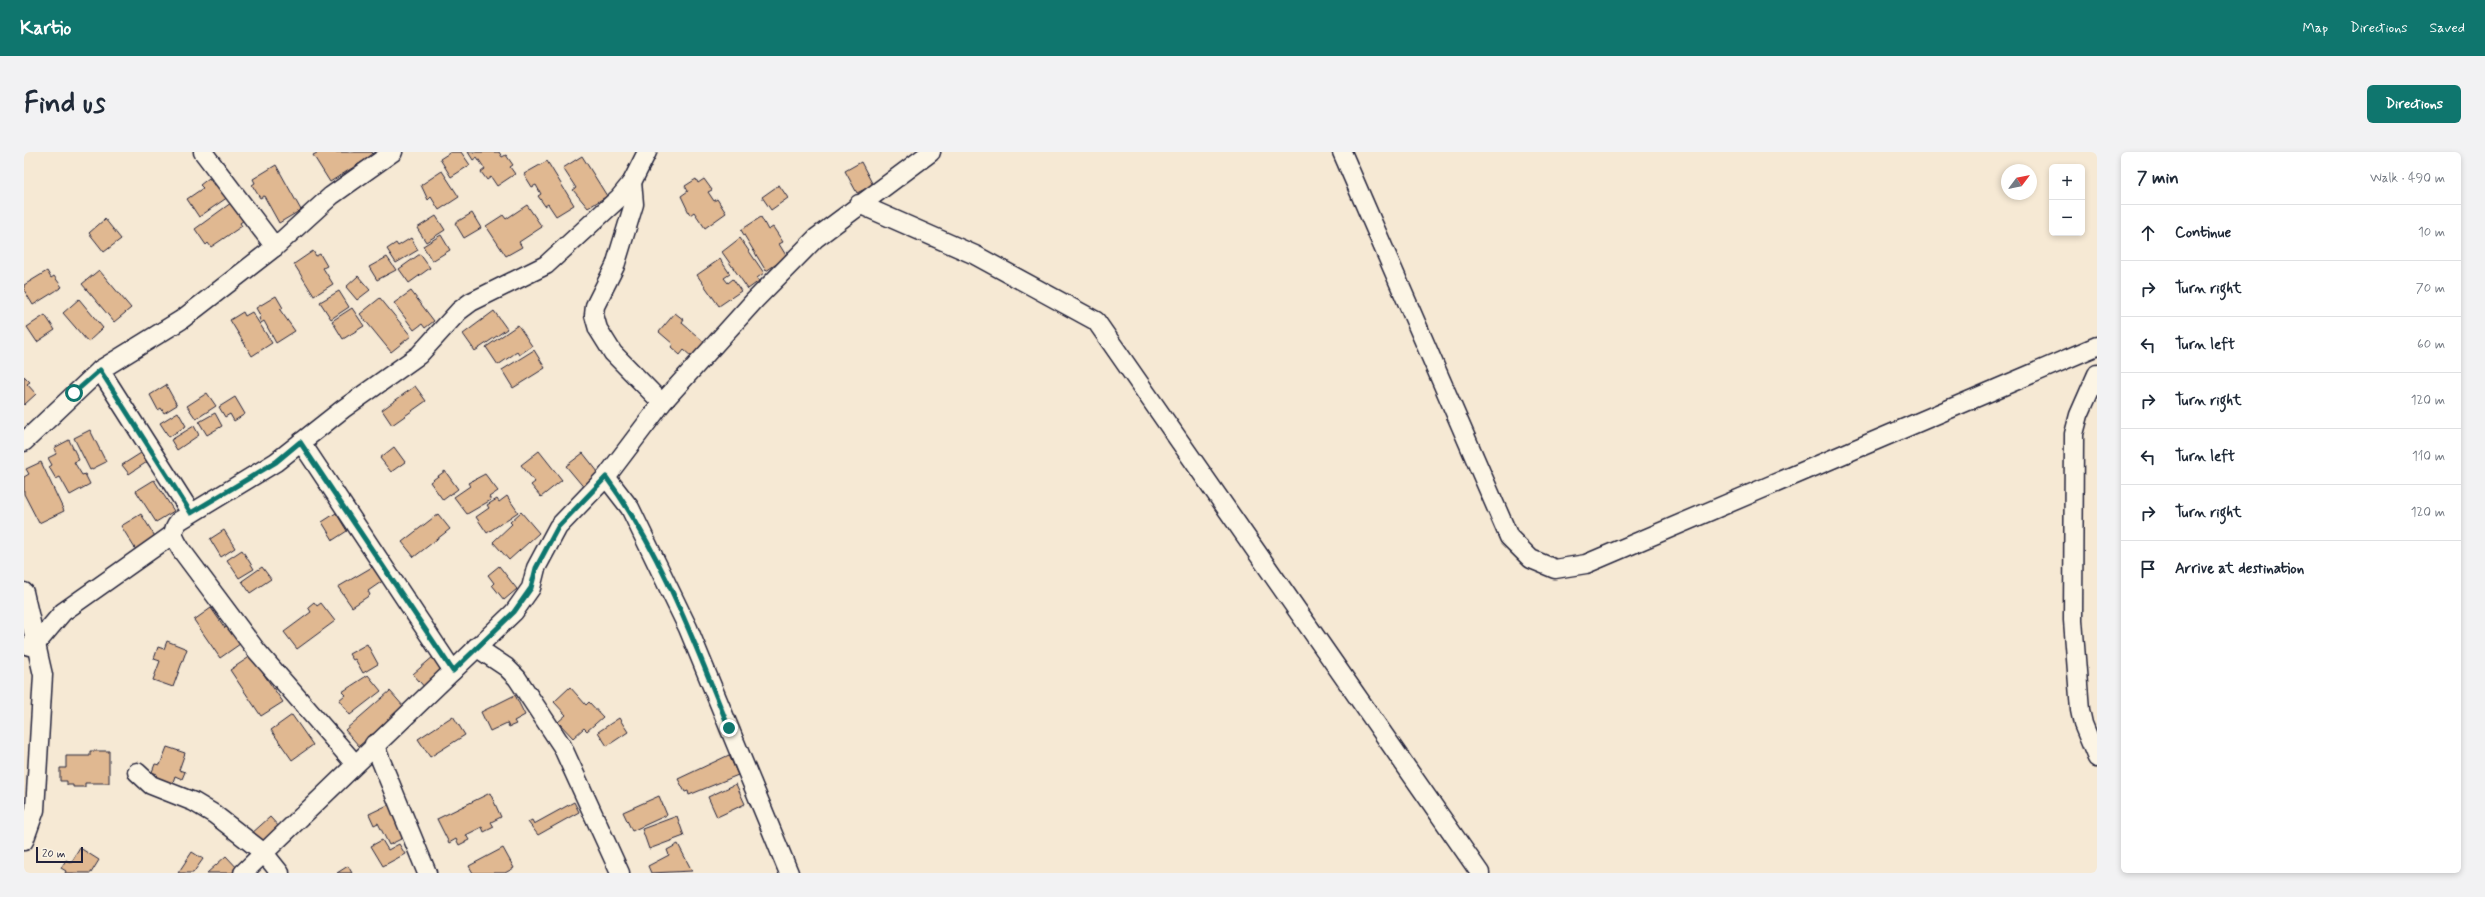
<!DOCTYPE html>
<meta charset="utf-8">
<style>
:root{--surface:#fff;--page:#f2f2f3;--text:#1f2937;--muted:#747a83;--line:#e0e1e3;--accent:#0f766e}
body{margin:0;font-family:Mynerve,sans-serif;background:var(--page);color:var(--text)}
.controls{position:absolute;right:12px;top:12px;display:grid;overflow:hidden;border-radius:6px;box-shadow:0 2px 6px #0003}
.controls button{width:36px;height:36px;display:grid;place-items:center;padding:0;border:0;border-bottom:1px solid var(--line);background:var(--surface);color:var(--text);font:20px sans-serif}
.compass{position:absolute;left:1977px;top:12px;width:36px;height:36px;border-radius:50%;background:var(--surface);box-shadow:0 2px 6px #0003;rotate:58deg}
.scale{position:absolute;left:12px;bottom:10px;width:47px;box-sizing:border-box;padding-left:4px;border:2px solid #22223b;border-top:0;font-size:11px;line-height:14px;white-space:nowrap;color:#22223b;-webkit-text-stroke:3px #fcf5e5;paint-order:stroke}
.stop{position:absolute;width:12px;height:12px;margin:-9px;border:3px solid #0f766e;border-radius:50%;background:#fff}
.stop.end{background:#0f766e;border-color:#fff;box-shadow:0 1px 4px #0008}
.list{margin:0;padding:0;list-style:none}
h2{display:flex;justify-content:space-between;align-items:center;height:52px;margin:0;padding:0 16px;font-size:17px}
h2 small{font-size:13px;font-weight:400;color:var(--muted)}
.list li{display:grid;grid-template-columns:26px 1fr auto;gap:12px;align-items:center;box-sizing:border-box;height:56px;padding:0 16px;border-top:1px solid var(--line)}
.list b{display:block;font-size:15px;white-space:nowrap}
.list em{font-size:13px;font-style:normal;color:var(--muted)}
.icon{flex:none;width:22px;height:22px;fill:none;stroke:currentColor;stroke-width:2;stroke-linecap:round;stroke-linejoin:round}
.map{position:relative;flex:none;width:2073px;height:721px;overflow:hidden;border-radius:6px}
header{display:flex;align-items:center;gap:24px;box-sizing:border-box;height:56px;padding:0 20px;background:var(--accent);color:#fff}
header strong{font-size:19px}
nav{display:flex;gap:22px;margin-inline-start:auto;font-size:14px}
.intro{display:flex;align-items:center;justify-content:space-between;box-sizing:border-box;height:96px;padding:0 24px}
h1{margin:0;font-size:28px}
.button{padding:10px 18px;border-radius:6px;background:var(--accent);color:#fff;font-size:14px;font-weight:700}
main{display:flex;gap:24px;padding:0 24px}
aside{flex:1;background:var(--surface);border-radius:6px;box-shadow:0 2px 6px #0003}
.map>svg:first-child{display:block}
.building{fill:#e0b891;stroke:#22223b}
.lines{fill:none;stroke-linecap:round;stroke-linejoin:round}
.minor-casing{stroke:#22223b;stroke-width:21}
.minor{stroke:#fcf5e5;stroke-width:18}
.route{stroke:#0f766e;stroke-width:5}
</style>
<header>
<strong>Kartio</strong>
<nav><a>Map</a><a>Directions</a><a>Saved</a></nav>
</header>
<div class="intro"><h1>Find us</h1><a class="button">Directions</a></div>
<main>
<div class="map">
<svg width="2073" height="721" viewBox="0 0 2073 721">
<rect width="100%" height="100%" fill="#f6e9d4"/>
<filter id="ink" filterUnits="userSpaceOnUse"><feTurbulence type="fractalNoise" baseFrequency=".025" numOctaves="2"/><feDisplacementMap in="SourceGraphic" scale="8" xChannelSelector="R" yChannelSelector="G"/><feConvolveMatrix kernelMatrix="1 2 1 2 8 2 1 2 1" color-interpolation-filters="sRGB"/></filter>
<g filter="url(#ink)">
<g class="building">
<path d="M 295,0 L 348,0 L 349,3 L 306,30 L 289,3 Z"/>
<path d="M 427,0 L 437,0 L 446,13 L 427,25 L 416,7 Z"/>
<path d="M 444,0 L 475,0 L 478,5 L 482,3 L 489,13 L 486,15 L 491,22 L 473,34 L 467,25 L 463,28 L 457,20 L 461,17 L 453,5 L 449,8 Z"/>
<path d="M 558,4 L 583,44 L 564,56 L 549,38 L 552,36 L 539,16 Z"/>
<path d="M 523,9 L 550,53 L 532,64 L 524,52 L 521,54 L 514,44 L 517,42 L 512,33 L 508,35 L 500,22 Z"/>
<path d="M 837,10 L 849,33 L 833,41 L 821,19 Z"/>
<path d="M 252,13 L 277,58 L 255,71 L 240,44 L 236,46 L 228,33 L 231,31 L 229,27 Z"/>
<path d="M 418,19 L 435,45 L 415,58 L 407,45 L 404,48 L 397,33 Z"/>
<path d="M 185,26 L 190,33 L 195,30 L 204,45 L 175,65 L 163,47 L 179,36 L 176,33 Z"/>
<path d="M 672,27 L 674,31 L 680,27 L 688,38 L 684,40 L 690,49 L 693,47 L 702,61 L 681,76 L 670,60 L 666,63 L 657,44 L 664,39 L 661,34 Z"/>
<path d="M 755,33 L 764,46 L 747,58 L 738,45 Z"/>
<path d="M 211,48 L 224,65 L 216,71 L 218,74 L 187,95 L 184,91 L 182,93 L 171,77 Z"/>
<path d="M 503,53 L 518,75 L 495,90 L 498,95 L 482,104 L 462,74 L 479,63 L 482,67 Z"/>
<path d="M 448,61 L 457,76 L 440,86 L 431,71 Z"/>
<path d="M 412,64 L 421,78 L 402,90 L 393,76 Z"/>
<path d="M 737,65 L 744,78 L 749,75 L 759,90 L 755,92 L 763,105 L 742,119 L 717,78 Z"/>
<path d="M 81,67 L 97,87 L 80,100 L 65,81 Z"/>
<path d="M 417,83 L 426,98 L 408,109 L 399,94 Z"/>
<path d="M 387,86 L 394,98 L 372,111 L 363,97 L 372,91 L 374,94 Z"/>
<path d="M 716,86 L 740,121 L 733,126 L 735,129 L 724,137 L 698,100 Z"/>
<path d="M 289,99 L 292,104 L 296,102 L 303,114 L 299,116 L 309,132 L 290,144 L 270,112 Z"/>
<path d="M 396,102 L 406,116 L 385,131 L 375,117 Z"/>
<path d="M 363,105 L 372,118 L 353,128 L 345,115 Z"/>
<path d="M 696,107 L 706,122 L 700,126 L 704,131 L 709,127 L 717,139 L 695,154 L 673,123 Z"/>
<path d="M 75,118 L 107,156 L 90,170 L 58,132 Z"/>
<path d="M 23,119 L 27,126 L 30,124 L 38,135 L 9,153 L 0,138 L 0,133 Z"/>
<path d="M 334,124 L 346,138 L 333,148 L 322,135 Z"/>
<path d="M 315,139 L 325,155 L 307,167 L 296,150 Z"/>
<path d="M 387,139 L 410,169 L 401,176 L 398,172 L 390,178 L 370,151 Z"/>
<path d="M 252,144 L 259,156 L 256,158 L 271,179 L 252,191 L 240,169 L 237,171 L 235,166 L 237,165 L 232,156 Z"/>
<path d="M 356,146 L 387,184 L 367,200 L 336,162 Z"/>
<path d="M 55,147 L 79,176 L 64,190 L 39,161 Z"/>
<path d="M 328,156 L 340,174 L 319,187 L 308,169 Z"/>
<path d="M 470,159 L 483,177 L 451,199 L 439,182 Z"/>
<path d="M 219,160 L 221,164 L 228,160 L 248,191 L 228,204 L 206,168 Z"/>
<path d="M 651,161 L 660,168 L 658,171 L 680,190 L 668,205 L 660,198 L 656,203 L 647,195 L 649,192 L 635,180 Z"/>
<path d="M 21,163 L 31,178 L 13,190 L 3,175 Z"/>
<path d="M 494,173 L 508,194 L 495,203 L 493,200 L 474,213 L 462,195 Z"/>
<path d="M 510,198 L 521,216 L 489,236 L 478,218 Z"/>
<path d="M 0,224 L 6,230 L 3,232 L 12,242 L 0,253 Z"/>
<path d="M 142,233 L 153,253 L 140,261 L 137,256 L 134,258 L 126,243 Z"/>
<path d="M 391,234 L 402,249 L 368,273 L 358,258 Z"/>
<path d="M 183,241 L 192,254 L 172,267 L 163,254 Z"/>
<path d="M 211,245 L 221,262 L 210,269 L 206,262 L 201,265 L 195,255 Z"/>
<path d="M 154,260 L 162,274 L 145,285 L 136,271 Z"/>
<path d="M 191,261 L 198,274 L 183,283 L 175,270 Z"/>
<path d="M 170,274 L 175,283 L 153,298 L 147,288 Z"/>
<path d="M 66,278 L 82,310 L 66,318 L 50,286 Z"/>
<path d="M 45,288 L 55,308 L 50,310 L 58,323 L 61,322 L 66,332 L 46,343 L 36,325 L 32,327 L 25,315 L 28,313 L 24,306 L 32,302 L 30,296 Z"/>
<path d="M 370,295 L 381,310 L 367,320 L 356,306 Z"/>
<path d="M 515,299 L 538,328 L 517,345 L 507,333 L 511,330 L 497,313 Z"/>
<path d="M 117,301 L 123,310 L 105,322 L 98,313 Z"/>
<path d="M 559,301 L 578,325 L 562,338 L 542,314 Z"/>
<path d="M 17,310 L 40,359 L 15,371 L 0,342 L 0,325 L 5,322 L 2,317 Z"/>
<path d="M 421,319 L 434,337 L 419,348 L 406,330 Z"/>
<path d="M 461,322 L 474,339 L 465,345 L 467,348 L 443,362 L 430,345 L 446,334 L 444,331 Z"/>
<path d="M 130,328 L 150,359 L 132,370 L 112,339 Z"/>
<path d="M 483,344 L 494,360 L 463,381 L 452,365 L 465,356 L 463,353 L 473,347 L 475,350 Z"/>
<path d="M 497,360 L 515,381 L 485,408 L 469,390 L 488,372 L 486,370 Z"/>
<path d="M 312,361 L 323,379 L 309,388 L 298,370 Z"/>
<path d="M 117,362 L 132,386 L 112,398 L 97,374 Z"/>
<path d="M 414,362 L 426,377 L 390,405 L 378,390 Z"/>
<path d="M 200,378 L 211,396 L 197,405 L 186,387 Z"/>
<path d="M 218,398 L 230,417 L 215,426 L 203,408 Z"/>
<path d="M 350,414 L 360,428 L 344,439 L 346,443 L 328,455 L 314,435 Z"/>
<path d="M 475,414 L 493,437 L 480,448 L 468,433 L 470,431 L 464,423 Z"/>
<path d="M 238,415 L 247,427 L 226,441 L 218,429 Z"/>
<path d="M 290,450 L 293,454 L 297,451 L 311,469 L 273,497 L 260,480 L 287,460 L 284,455 Z"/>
<path d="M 187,456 L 201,476 L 204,474 L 216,492 L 196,506 L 170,468 Z"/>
<path d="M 143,489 L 163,497 L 149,535 L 129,528 L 136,509 L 130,507 L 134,495 L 140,497 Z"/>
<path d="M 343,492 L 354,512 L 339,521 L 331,507 L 329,508 L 325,502 Z"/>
<path d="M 227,504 L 259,550 L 237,564 L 206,518 Z"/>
<path d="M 410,504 L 423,518 L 402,537 L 389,522 Z"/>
<path d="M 344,523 L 357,539 L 326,563 L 315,548 L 321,543 L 318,540 Z"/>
<path d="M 546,535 L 562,553 L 565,550 L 579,565 L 563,579 L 560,576 L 549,586 L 534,570 L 542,563 L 530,550 Z"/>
<path d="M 366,539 L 380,555 L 335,594 L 321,578 Z"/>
<path d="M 491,543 L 501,563 L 490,569 L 492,572 L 485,575 L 483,571 L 466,579 L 457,560 Z"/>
<path d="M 268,563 L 289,593 L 268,608 L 247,578 Z"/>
<path d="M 429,564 L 441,583 L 406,605 L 394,587 Z"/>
<path d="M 595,566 L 604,580 L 583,594 L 574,580 Z"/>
<path d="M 143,595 L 161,601 L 155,618 L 161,620 L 158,627 L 151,624 L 148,633 L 131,627 L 133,622 L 128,620 L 131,612 L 136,613 Z"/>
<path d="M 66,599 L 85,599 L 85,631 L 61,631 L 61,635 L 49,635 L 49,633 L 43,633 L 43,629 L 36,629 L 36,616 L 42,616 L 42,604 L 66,604 Z"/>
<path d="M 705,603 L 714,623 L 665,643 L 664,639 L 661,640 L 654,627 Z"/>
<path d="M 712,632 L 721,652 L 693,665 L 684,645 Z"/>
<path d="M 466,641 L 477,665 L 467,670 L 470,675 L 460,680 L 458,675 L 442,683 L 445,688 L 435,693 L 432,687 L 425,691 L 413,667 Z"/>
<path d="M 635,644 L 643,663 L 608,679 L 599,660 Z"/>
<path d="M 550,650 L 555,660 L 514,683 L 504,670 L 508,668 L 510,672 Z"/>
<path d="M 368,651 L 383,684 L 365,693 L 354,671 L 350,673 L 345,662 Z"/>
<path d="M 653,664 L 660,684 L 625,697 L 618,677 Z"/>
<path d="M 246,665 L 258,678 L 239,695 L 227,682 Z"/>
<path d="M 358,688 L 364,698 L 375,692 L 381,702 L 359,714 L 347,694 Z"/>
<path d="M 654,692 L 668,719 L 627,721 L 624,714 L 645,703 L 643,698 Z"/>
<path d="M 56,696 L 75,708 L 67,721 L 41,721 L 42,719 L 37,716 L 42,708 L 47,711 Z"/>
<path d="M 479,696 L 490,716 L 481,721 L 449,721 L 445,714 Z"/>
<path d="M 168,700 L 179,707 L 169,721 L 154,721 Z"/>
<path d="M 202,704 L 216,719 L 214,721 L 183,721 Z"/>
<path d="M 324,714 L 328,721 L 313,721 Z"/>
</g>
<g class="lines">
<g class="minor-casing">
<g id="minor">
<path d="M 179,0 L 251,95"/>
<path d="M 1318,0 L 1485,385 L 1507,407 L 1531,417 L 1562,412 L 2073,194"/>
<path d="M 608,30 L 610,52 L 591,114 L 571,154 L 570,163 L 574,177 L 589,201 L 638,251"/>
<path d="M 835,52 L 951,103 L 1072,169 L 1456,721"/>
<path d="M 76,218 L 167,361"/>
<path d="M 2073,222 L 2055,263 L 2050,282 L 2049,468 L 2056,558 L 2059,572 L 2073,606"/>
<path d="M 0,290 L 76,218 L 157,168 L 251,95 L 307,44 L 369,0"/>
<path d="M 277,290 L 429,519"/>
<path d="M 582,325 L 606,356 L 664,476 L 765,721"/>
<path d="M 0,440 L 19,523 L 11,658 L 0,689"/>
<path d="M 5,494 L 12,492 L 39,460 L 148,383"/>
<path d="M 452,495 L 482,515 L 493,526 L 538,594 L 596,721"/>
<path d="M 350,592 L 403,721"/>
<path d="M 331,612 L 232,498 L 158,399 C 151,387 145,381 155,369 L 252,310 L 319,257 L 395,203 L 435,159 L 447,150 L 522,113 L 595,46 L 608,30 L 623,0"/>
<path d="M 113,620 L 127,633 L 170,650 L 190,662 L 240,701 L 256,721"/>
<path d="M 219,721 L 490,460 L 507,436 L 512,416 L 534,375 L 582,325 L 638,251 L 731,148 L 792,86 L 907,0"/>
</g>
</g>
<use href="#minor" class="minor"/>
</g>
</g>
<g class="lines" filter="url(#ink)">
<path class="route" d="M 50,241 L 76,218 L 167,361 L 252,310 L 276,290 L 429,519 L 490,460 L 507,436 L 512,416 L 534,375 L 582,325 C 637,399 670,490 705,576"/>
</g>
</svg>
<div class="controls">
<button>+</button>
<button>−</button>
</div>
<svg class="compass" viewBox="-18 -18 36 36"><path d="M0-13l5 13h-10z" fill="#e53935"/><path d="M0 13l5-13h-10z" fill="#747a83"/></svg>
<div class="scale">20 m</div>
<div class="stop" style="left:50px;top:241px"></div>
<div class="stop end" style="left:705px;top:576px"></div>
</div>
<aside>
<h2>7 min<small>Walk · 490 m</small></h2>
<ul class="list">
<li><svg class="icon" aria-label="ahead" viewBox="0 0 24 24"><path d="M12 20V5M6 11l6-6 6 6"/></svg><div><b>Continue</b></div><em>10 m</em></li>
<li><svg class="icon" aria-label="right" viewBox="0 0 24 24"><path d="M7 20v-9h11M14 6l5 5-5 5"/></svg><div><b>Turn right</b></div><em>70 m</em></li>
<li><svg class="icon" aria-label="left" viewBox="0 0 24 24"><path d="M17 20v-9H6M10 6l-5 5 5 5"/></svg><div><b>Turn left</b></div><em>60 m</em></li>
<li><svg class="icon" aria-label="right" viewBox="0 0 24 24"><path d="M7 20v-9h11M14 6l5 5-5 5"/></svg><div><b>Turn right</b></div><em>120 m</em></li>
<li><svg class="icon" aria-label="left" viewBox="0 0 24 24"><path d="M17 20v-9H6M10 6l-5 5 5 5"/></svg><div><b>Turn left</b></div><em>110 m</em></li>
<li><svg class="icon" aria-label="right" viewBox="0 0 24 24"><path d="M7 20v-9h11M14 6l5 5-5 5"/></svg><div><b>Turn right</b></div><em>120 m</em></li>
<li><svg class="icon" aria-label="arrive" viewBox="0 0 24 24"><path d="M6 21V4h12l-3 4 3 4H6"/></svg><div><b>Arrive at destination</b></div></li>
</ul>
</aside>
</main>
